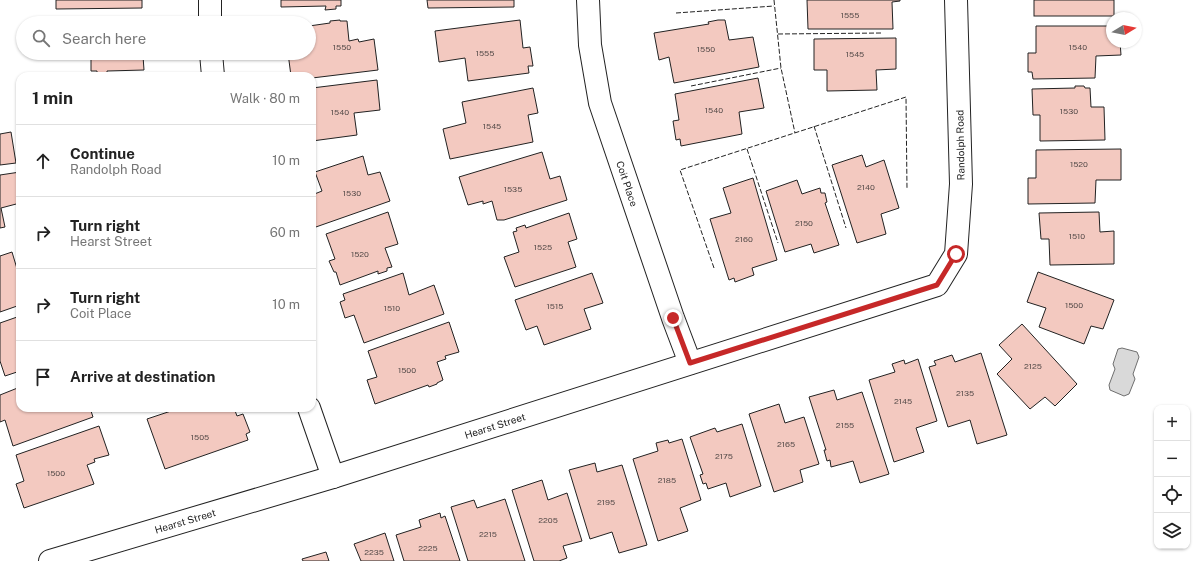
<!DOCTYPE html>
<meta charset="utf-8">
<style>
:root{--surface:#fff;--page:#f6f6f6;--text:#222;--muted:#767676;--line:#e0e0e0}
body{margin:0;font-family:"Public Sans",sans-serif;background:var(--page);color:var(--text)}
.controls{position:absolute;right:12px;bottom:12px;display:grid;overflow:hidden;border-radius:8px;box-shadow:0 1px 3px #0004}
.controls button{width:36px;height:36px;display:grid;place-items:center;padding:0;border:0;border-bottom:1px solid var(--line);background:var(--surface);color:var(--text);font:20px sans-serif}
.compass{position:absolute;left:1106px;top:12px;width:36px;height:36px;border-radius:50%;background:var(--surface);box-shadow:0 1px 3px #0004;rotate:80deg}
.stop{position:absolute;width:12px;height:12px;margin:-9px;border:3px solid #c62828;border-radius:50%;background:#fff}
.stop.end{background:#c62828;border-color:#fff;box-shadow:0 1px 4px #0008}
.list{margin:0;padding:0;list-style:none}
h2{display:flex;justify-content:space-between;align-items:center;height:52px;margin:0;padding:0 16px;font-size:17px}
h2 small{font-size:13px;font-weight:400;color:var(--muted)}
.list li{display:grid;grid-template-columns:26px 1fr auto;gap:12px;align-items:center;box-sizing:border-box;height:72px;padding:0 16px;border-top:1px solid var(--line)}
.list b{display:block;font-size:15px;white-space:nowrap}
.list p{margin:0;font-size:13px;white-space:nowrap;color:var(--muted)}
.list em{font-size:13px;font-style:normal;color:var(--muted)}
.icon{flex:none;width:22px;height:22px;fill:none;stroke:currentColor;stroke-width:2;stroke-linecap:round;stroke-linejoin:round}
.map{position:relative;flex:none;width:1202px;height:561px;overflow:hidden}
.search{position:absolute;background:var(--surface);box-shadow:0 1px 3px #0004;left:16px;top:16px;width:300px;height:44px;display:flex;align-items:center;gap:10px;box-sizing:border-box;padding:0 14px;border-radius:22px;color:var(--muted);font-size:15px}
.panel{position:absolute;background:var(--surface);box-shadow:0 1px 3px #0004;left:16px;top:72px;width:300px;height:340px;border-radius:12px}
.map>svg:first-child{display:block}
.water{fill:#d9d9d9;stroke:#6f6f6f}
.building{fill:#f3c9c0;stroke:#222}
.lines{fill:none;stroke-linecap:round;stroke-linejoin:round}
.minor-casing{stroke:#222;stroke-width:24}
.minor{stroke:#fff;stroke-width:22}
.fence{stroke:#222;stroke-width:1;stroke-dasharray:5 2;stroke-linecap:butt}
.route{stroke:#c62828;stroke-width:5}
.labels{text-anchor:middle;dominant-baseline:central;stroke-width:3;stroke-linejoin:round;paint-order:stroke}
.number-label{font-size:8px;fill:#564c4a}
.street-label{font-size:10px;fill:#222;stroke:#fff}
</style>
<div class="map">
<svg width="1202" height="561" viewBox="0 0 1202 561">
<rect width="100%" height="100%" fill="#fff"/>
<path class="water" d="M 1122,348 L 1137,352 L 1139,357 L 1133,374 L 1135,379 L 1129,394 L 1124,396 L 1110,390 L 1109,385 L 1115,369 L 1113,364 L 1118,349 Z"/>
<g class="building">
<path d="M 56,0 L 142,0 L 142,8 L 56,9 Z"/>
<path d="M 281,0 L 341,0 L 341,6 L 336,6 L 336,9 L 325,10 L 326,6 L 281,7 Z"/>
<path d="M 427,0 L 514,0 L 514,7 L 428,8 Z"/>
<path d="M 807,0 L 900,0 L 900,1 L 892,2 L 893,29 L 808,29 Z"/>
<rect x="1034" y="0" width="80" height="16"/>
<path d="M 142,17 L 142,23 L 77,23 L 77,18 Z"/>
<path d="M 340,20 L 340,21 L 347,21 L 349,41 L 358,39 L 359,42 L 374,39 L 378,70 L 312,78 L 312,76 L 291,76 L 288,53 L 278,55 L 278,53 L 309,53 L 309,26 L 330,23 L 330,21 Z"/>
<path d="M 520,20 L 523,48 L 530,47 L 533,66 L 528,66 L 529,73 L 468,81 L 465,58 L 439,62 L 435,31 Z"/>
<path d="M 718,20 L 725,20 L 729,40 L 753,37 L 759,67 L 674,83 L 669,57 L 659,60 L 654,33 L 709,24 L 708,22 Z"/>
<path d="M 1036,26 L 1112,26 L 1112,42 L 1120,42 L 1121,55 L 1096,56 L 1095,78 L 1033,79 L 1032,72 L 1028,72 L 1028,53 L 1036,53 Z"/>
<path d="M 896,38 L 896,69 L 876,70 L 877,90 L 827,91 L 827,70 L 814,70 L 814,39 Z"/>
<path d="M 91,53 L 147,53 L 148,56 L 143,56 L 144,70 L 107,71 L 107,73 L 97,74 L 97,71 L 91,71 Z"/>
<path d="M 758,78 L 764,108 L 739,112 L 742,134 L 681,146 L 680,139 L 676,140 L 673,121 L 679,120 L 675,94 Z"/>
<path d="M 377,80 L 380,110 L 354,113 L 357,135 L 312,141 L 312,88 Z"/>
<path d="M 1075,86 L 1084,86 L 1085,88 L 1090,88 L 1091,107 L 1104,107 L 1105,140 L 1040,141 L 1040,115 L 1033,115 L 1032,89 L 1075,88 Z"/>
<path d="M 533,88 L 538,113 L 528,115 L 533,142 L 450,159 L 443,129 L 466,123 L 462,102 Z"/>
<path d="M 11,132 L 16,163 L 0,165 L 0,134 Z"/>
<path d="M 1121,149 L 1121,180 L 1096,180 L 1095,203 L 1028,204 L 1028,178 L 1036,178 L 1036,150 Z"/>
<path d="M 542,152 L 550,179 L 560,176 L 567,200 L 504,220 L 497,220 L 492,201 L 483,204 L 483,201 L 468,205 L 459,177 Z"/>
<path d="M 862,155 L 866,167 L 884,160 L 899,208 L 881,214 L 886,234 L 857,243 L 832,165 Z"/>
<path d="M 363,156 L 368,175 L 380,172 L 390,201 L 313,228 L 312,195 L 322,191 L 315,172 Z"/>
<path d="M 20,172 L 20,203 L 1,208 L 5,227 L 0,228 L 0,175 Z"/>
<path d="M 753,178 L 777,260 L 752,268 L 754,275 L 735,282 L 734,278 L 729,280 L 710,219 L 731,213 L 723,188 Z"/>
<path d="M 797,180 L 802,194 L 820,188 L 821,193 L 825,193 L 827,202 L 825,203 L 839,245 L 814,253 L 811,244 L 785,252 L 766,191 Z"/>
<path d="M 388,212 L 398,244 L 385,248 L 392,267 L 387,268 L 387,271 L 378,274 L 378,271 L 340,285 L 336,272 L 334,272 L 329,261 L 335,259 L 326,234 Z"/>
<path d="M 1099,212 L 1100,232 L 1114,231 L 1114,264 L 1050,265 L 1049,239 L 1041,239 L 1039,213 Z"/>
<path d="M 569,213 L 577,239 L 568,242 L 576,267 L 515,287 L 504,257 L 519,252 L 513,232 L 517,231 L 516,228 L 525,225 L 526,228 Z"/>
<path d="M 12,252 L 18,272 L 20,271 L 20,305 L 0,312 L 0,256 Z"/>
<path d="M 1038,272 L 1114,300 L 1103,329 L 1091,326 L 1084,344 L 1039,327 L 1046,308 L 1027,302 Z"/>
<path d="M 403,273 L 409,295 L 434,285 L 444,314 L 364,343 L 354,315 L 345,318 L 340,302 L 345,300 L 343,294 Z"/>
<path d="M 592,273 L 603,303 L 584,309 L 591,329 L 544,345 L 537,326 L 526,330 L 515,300 Z"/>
<path d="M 20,316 L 20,371 L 5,376 L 0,361 L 0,323 Z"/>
<path d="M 449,322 L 459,352 L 445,356 L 446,359 L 437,362 L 443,380 L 437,383 L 437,384 L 429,387 L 428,385 L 375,404 L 367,380 L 377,377 L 368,351 Z"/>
<path d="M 1022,324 L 1077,384 L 1055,406 L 1045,397 L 1030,409 L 997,374 L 1012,359 L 999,345 Z"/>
<path d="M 981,353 L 1007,435 L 977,444 L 970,420 L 948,427 L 929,367 L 936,365 L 934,361 L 952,355 L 955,362 Z"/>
<path d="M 918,359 L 937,421 L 916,428 L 924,452 L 894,462 L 869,380 L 895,372 L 892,364 L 904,360 L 905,364 Z"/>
<path d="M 20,387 L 20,408 L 90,408 L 93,417 L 13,446 L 5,420 L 0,422 L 0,395 Z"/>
<path d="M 834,390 L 837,400 L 862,392 L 889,474 L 860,483 L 853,461 L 831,467 L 830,460 L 827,461 L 824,450 L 826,450 L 809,397 Z"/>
<path d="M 779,404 L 785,423 L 804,417 L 819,464 L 800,470 L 803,482 L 774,492 L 749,414 Z"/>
<path d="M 180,408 L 234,408 L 237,416 L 243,414 L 250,432 L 246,434 L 248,440 L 165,469 L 147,419 Z"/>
<path d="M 742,424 L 761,486 L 730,497 L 726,483 L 708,489 L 706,483 L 703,484 L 700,475 L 703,474 L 690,437 L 715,428 L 717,432 Z"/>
<path d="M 99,426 L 109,455 L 94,459 L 95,462 L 87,465 L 94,484 L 24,508 L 16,484 L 24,481 L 16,455 Z"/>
<path d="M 682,439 L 701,500 L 680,508 L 688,531 L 658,541 L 633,459 L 658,451 L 656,443 L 668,440 L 669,443 Z"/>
<path d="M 595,463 L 597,472 L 622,465 L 647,545 L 619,553 L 612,532 L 590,539 L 569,470 Z"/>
<path d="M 542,480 L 548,500 L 567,493 L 582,541 L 563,546 L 567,558 L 559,561 L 534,561 L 512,490 Z"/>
<path d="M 505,499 L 525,561 L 468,561 L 451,507 L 474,500 L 477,508 Z"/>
<path d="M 440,513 L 441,518 L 445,516 L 460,561 L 404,561 L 396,535 L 421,527 L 419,520 Z"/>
<path d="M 385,533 L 394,561 L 361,561 L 354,544 Z"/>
<path d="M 326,552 L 329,561 L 303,561 L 302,559 Z"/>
</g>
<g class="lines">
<g class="minor-casing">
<g id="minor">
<path d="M 210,0 L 210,23"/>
<path id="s1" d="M 588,0 L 590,45 L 600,103 L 673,318 L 690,363"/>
<path d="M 211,53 L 213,76"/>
<path d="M 309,408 L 333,477"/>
<path id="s2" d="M 50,561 L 333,477 L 937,285 L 956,254 L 961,184 L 956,0"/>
</g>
</g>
<use href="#minor" class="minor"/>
<g class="fence">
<path d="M 774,0 L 781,68 L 795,133"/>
<path d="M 676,13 L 774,6"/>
<path d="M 778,34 L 882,33"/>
<path d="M 691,86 L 781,68"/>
<path d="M 814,126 L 846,228"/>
<path d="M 747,149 L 778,243"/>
<path d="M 714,268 L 680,170 L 906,97 L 907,189"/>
</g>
</g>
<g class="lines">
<path class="route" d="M 673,318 L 690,363 L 937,285 L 956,254"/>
</g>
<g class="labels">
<g class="number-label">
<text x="850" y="15">1555</text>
<text x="342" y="47">1550</text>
<text x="1078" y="47">1540</text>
<text x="706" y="49">1550</text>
<text x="485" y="53">1555</text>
<text x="855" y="54">1545</text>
<text x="714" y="110">1540</text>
<text x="1069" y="111">1530</text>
<text x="340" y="112">1540</text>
<text x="492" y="126">1545</text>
<text x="1079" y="164">1520</text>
<text x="866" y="187">2140</text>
<text x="513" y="189">1535</text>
<text x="352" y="193">1530</text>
<text x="804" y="223">2150</text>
<text x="1077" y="236">1510</text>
<text x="744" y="239">2160</text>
<text x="543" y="247">1525</text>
<text x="360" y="254">1520</text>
<text x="1074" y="305">1500</text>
<text x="555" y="306">1515</text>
<text x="392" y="308">1510</text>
<text x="1033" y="366">2125</text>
<text x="407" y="370">1500</text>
<text x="965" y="393">2135</text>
<text x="903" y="401">2145</text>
<text x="845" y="425">2155</text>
<text x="200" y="437">1505</text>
<text x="786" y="444">2165</text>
<text x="724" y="456">2175</text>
<text x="56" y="473">1500</text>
<text x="667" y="480">2185</text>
<text x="606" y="502">2195</text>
<text x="548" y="520">2205</text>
<text x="488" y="534">2215</text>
<text x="428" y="548">2225</text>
<text x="374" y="552">2235</text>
</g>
<g class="street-label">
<text transform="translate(960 145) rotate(-91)">Randolph Road</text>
<text stroke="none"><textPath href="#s1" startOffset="189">Coit Place</textPath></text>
<text stroke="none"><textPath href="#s2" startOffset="465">Hearst Street</textPath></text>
<text stroke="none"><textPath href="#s2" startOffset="141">Hearst Street</textPath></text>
</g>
</g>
</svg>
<div class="controls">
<button>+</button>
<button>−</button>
<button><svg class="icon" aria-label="locate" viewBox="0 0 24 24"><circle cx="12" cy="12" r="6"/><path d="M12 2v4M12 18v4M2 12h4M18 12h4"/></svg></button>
<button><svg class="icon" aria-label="layers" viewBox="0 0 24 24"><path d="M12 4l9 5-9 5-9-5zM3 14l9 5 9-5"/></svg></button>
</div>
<svg class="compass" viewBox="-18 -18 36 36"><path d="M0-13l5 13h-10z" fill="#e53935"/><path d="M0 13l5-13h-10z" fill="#767676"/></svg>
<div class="stop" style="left:956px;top:254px"></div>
<div class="stop end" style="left:673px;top:318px"></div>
<div class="search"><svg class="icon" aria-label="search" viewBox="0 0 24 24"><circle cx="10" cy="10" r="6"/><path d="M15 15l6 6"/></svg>Search here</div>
<section class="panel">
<h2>1 min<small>Walk · 80 m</small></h2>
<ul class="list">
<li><svg class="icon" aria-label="ahead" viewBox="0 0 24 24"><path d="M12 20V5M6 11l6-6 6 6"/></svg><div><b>Continue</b><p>Randolph Road</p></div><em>10 m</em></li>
<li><svg class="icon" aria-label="right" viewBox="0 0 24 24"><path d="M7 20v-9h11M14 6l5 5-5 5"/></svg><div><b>Turn right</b><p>Hearst Street</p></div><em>60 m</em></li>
<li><svg class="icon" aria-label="right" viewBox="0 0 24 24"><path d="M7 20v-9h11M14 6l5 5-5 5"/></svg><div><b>Turn right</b><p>Coit Place</p></div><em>10 m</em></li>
<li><svg class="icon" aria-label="arrive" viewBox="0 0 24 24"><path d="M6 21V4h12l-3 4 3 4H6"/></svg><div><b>Arrive at destination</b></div></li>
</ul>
</section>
</div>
